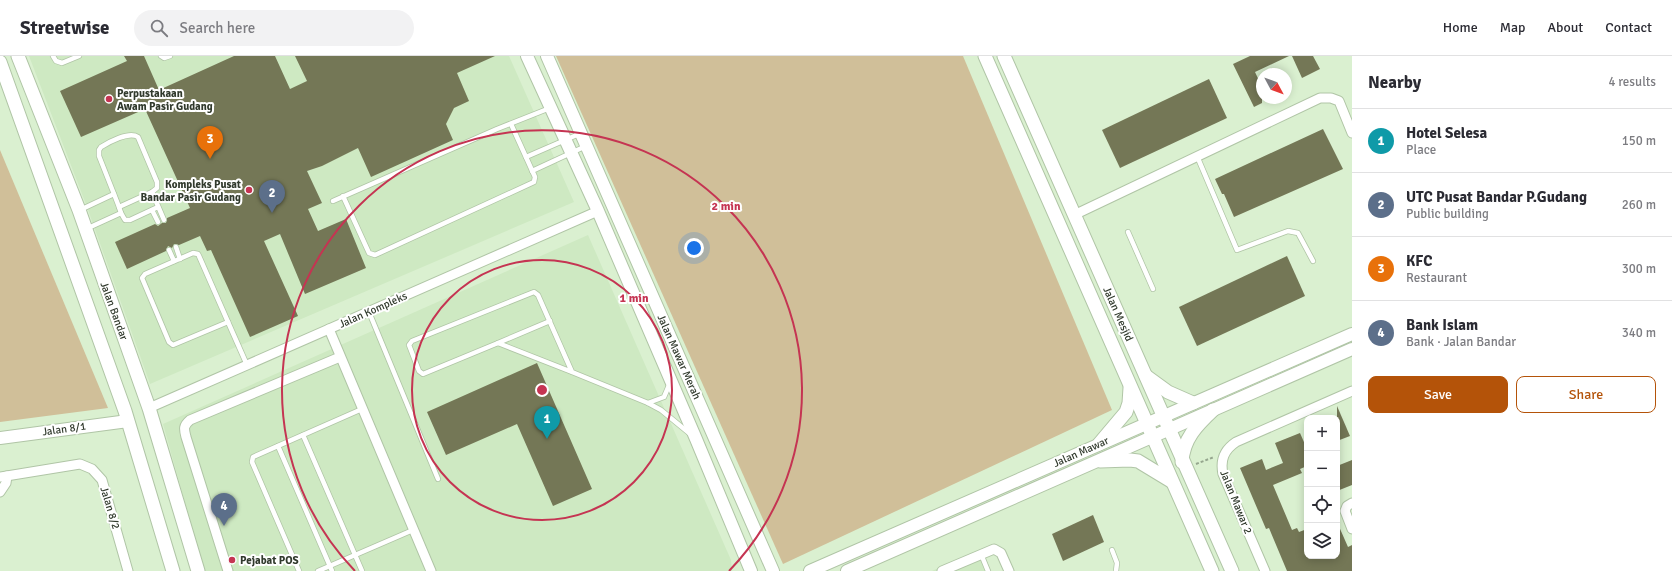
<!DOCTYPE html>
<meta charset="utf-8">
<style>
:root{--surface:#fff;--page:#f2f2f3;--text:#2b2b33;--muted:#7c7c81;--line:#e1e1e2;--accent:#b45309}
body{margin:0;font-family:Signika,sans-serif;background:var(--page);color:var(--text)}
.controls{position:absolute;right:12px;bottom:12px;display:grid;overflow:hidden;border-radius:8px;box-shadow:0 2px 10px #0003}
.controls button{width:36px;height:36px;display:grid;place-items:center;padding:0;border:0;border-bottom:1px solid var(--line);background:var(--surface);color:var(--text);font:20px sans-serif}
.compass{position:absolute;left:1256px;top:12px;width:36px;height:36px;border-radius:50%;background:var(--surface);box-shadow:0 2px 10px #0003;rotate:131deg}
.you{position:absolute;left:694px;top:192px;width:14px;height:14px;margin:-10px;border:3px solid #fff;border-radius:50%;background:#1a73e8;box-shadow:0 0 0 6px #1a73e833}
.badge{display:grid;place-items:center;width:26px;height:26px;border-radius:50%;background:var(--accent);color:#fff;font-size:13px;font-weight:700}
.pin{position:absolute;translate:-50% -33px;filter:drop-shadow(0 1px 2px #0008)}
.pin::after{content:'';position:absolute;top:21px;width:14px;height:12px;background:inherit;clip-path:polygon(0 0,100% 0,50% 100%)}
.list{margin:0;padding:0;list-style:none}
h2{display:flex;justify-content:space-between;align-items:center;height:52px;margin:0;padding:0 16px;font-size:17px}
h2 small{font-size:13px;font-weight:400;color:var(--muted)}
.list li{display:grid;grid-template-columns:26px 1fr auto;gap:12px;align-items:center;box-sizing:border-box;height:64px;padding:0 16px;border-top:1px solid var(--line)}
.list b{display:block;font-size:15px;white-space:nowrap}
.list p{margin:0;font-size:13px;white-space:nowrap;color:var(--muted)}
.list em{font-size:13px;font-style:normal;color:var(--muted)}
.actions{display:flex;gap:8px;padding:12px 16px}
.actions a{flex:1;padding:9px 0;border:1px solid var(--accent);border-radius:8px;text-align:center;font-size:14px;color:var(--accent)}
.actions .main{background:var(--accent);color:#fff}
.icon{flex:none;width:22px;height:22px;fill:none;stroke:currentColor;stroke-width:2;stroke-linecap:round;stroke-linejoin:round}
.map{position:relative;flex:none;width:1352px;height:515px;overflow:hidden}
header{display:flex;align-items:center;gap:24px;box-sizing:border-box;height:56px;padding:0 20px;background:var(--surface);border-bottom:1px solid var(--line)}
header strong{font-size:19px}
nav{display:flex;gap:22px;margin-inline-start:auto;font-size:14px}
.search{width:280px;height:36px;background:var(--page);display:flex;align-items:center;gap:10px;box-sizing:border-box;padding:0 14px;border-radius:22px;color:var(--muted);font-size:15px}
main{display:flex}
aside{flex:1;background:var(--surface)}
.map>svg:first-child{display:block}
.built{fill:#cee9c2}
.green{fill:#d0bf99}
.building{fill:#747756}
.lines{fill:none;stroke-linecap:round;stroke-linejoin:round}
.service-casing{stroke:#b0c5a6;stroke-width:6}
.minor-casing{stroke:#b0c5a6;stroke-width:11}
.tertiary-casing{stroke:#b0c5a6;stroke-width:14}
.secondary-casing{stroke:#b0c5a6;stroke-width:15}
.path{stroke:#95a68e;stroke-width:2;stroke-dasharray:3 2;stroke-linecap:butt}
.service{stroke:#fff;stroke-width:4.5}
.minor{stroke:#fff;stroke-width:9}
.tertiary{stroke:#fff;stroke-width:12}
.secondary{stroke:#fff;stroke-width:13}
.ring{fill:none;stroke:#c53452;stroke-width:2}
.poi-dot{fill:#c53452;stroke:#fff;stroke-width:1.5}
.labels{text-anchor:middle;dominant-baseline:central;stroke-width:4;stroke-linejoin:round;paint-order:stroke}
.poi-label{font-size:11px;font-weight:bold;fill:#313a2d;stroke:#fff;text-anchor:start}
.street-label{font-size:11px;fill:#313a2d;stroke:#fff}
.centre{fill:#c53452;stroke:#fff;stroke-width:2}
.ring-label{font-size:12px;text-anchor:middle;font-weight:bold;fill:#c53452;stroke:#fff;stroke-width:4;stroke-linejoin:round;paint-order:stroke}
</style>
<header>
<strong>Streetwise</strong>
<div class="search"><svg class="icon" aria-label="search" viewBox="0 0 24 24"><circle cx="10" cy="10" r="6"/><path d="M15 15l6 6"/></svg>Search here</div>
<nav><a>Home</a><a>Map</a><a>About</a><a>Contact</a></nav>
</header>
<main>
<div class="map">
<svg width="1352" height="515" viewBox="0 0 1352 515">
<rect width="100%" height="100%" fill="#daf0d0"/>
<g class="built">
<path d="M 29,0 L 509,0 L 574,146 L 150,328 L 87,151 Z"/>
<path d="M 588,179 L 731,504 L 732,515 L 204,515 L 163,368 Z"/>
<path d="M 981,493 L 991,515 L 932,515 Z"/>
</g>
<g class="green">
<path d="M 556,0 L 963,0 L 1112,354 L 783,508 Z"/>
<path d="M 0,94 L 108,352 L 0,366 Z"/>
</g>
<g class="building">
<path d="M 124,0 L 144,0 L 159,34 L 234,0 L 275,0 L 290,33 L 307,25 L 295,0 L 495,0 L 457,17 L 469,45 L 454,52 L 446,68 L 453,84 L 371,121 L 358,92 L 322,110 L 307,115 L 322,147 L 308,153 L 318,175 L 346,163 L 366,212 L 305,238 L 280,178 L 264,185 L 298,260 L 250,281 L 211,194 L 207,195 L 200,180 L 179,189 L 174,188 L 172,192 L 168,190 L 166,195 L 127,213 L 115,186 L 155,168 L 158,170 L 162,167 L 166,167 L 167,162 L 190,152 L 145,53 L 81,81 L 60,35 L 127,5 Z"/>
<path d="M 1250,0 L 1289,0 L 1255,16 L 1262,31 L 1262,47 L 1254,51 L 1233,8 Z"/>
<path d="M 1292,0 L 1313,0 L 1320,13 L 1302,22 Z"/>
<path d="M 1209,23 L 1227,62 L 1120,112 L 1102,74 Z"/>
<path d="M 1323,73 L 1343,113 L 1234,161 L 1224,138 L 1222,138 L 1215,123 Z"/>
<path d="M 1287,200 L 1305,240 L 1197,290 L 1179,251 Z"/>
<path d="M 537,307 L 592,433 L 553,450 L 517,368 L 446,399 L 427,356 Z"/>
<path d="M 1337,350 L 1350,380 L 1337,385 Z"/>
<path d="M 1300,377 L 1307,393 L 1307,410 L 1300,413 L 1302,417 L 1273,429 L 1292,474 L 1297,472 L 1299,476 L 1307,473 L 1307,500 L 1337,500 L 1337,466 L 1348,491 L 1352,489 L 1352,515 L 1287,515 L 1269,472 L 1266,473 L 1240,412 L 1262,403 L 1266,414 L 1283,407 L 1275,387 Z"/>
<path d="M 1352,404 L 1352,429 L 1337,435 L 1337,410 Z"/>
<path d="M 1093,459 L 1104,486 L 1063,505 L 1052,478 Z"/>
</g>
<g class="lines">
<g class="service-casing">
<g id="service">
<path d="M 53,0 L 56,5 L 62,7 L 79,0"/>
<path d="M 161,0 L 164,2 L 170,0"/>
<path d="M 1197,100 L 1237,194 L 1288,175 L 1298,177 L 1313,205"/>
<path d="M 526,101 L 579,78"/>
<path d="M 532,115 L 586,90"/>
<path d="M 152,136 L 164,164"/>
<path d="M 114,138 L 119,151"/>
<path d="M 343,140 L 369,197 L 375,199 L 534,126 L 535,121 L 511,68"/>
<path d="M 333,145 L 497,73 L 550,52"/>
<path d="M 80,154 L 114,138 L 99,100 L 99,94 L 101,91 C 109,86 129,75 138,81 L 157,126 L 157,132 L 152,136 L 119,151 L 121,157 L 86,173"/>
<path d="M 152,154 L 158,166"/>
<path d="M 121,157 L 125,164 L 130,164 L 158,151"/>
<path d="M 1128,176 L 1153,233"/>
<path d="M 176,191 L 180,203"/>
<path d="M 169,194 L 174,205"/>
<path d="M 193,197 L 198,198 L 199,200 L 228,266 L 173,289 L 169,286 L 142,222 L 145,218 Z"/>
<path d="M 369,256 L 438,423"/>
<path d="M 228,266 L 247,309"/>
<path d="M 498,287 L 550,265"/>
<path d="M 572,316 L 538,239 L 534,236 L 412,285 L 409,289 L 419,315 L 423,318 L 498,287 L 572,316 L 648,347 L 661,354 L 689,377"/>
<path d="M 648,347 L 664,341 L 670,327"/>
<path d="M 303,379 L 362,515"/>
<path d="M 278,390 L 332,515"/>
<path d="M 1112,494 L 1117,507 L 1116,515"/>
<path d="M 981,498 L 988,515"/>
<path d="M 299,515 L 252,406 L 253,401 L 362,353"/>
<path d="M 318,515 L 413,474"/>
</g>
</g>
<g class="minor-casing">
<g id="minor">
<path d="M 1074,159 L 1320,42 L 1331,42 L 1339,45 L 1352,77"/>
<path d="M 329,273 L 431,515"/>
<path d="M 149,352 L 598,155"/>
<path d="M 0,421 L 80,408 L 92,413 L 102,424 L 128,515"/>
<path d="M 0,436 L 6,427 L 7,420"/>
<path d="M 1352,447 L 1347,450 L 1345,455 L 1352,473"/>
<path d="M 228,515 L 186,381 C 184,373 183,370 190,364 L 340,301"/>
<path d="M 942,515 L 994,493 L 1001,497 L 1009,515"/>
<path d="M 1265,515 L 1223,418 C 1220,404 1224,394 1236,386 L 1352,335"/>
</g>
</g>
<g class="tertiary-casing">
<g id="tertiary">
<path d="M 527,0 L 598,155 L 696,383 L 751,515"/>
<path d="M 547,0 L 773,515"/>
<path d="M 0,382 L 128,365"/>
<path d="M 810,515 L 1352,278"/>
<path d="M 847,515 L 1352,293"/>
</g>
</g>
<g class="secondary-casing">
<g id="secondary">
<path d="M 18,0 L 79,154 L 149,352 L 198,515"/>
<path d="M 985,0 L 1212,515"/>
<path d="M 1004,0 L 1232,515"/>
<path d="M 0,6 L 125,355 L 173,515"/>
<path d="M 1146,320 L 1168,336 L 1193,347"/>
<path d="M 1099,388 L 1126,356 L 1129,347 L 1130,332"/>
<path d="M 1100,405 L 1130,404 L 1138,405 L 1171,425"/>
<path d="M 1182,406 C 1183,383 1197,369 1213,354"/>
</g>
</g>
<path class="path" d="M 1196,408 L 1214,401"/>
<use href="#service" class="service"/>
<use href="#minor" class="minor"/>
<use href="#tertiary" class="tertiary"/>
<use href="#secondary" class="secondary"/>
</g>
<g class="ring">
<circle cx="542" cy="334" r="130"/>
<path d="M355 515A260 260 0 1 1 729 515"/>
</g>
<g class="poi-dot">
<circle cx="109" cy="43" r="4"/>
<circle cx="249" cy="134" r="4"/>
<circle cx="232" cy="504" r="4"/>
</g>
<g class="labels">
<g class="poi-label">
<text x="117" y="37">Perpustakaan<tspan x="117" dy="13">Awam Pasir Gudang</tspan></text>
<text x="241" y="128" text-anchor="end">Kompleks Pusat<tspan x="241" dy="13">Bandar Pasir Gudang</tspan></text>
<text x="240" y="504">Pejabat POS</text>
</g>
<g class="street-label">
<text transform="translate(373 254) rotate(-24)">Jalan Kompleks</text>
<text transform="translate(114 255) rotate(70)">Jalan Bandar</text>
<text transform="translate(1118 258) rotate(66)">Jalan Mesjid</text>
<text transform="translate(679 301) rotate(66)">Jalan Mawar Merah</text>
<text transform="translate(64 373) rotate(-8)">Jalan 8/1</text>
<text transform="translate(1081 396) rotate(-24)">Jalan Mawar</text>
<text transform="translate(1236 446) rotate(68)">Jalan Mawar 2</text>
<text transform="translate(110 452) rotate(73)">Jalan 8/2</text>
</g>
</g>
<circle cx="542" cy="334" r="6" class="centre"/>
<g class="ring-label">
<text x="726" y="154">2 min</text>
<text x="634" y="246">1 min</text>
</g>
</svg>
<div class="controls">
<button>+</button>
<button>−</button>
<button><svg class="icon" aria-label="locate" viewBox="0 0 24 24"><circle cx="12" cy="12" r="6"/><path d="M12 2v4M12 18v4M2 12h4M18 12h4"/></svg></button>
<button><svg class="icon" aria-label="layers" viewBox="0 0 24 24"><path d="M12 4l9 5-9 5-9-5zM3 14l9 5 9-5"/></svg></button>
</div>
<svg class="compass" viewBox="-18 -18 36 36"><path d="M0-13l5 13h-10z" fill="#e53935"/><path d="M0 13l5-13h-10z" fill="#7c7c81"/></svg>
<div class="you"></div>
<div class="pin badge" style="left:547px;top:383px;background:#0f9aa8">1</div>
<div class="pin badge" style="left:272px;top:157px;background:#5c6f8a">2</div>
<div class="pin badge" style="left:210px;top:103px;background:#e8710a">3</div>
<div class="pin badge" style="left:224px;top:470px;background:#5c6f8a">4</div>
</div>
<aside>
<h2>Nearby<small>4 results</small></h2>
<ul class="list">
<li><span class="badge" style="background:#0f9aa8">1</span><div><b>Hotel Selesa</b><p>Place</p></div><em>150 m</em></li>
<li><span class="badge" style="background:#5c6f8a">2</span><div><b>UTC Pusat Bandar P.Gudang</b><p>Public building</p></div><em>260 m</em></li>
<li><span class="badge" style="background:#e8710a">3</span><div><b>KFC</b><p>Restaurant</p></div><em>300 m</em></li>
<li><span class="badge" style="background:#5c6f8a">4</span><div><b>Bank Islam</b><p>Bank · Jalan Bandar</p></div><em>340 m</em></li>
</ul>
<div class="actions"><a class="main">Save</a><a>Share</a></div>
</aside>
</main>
